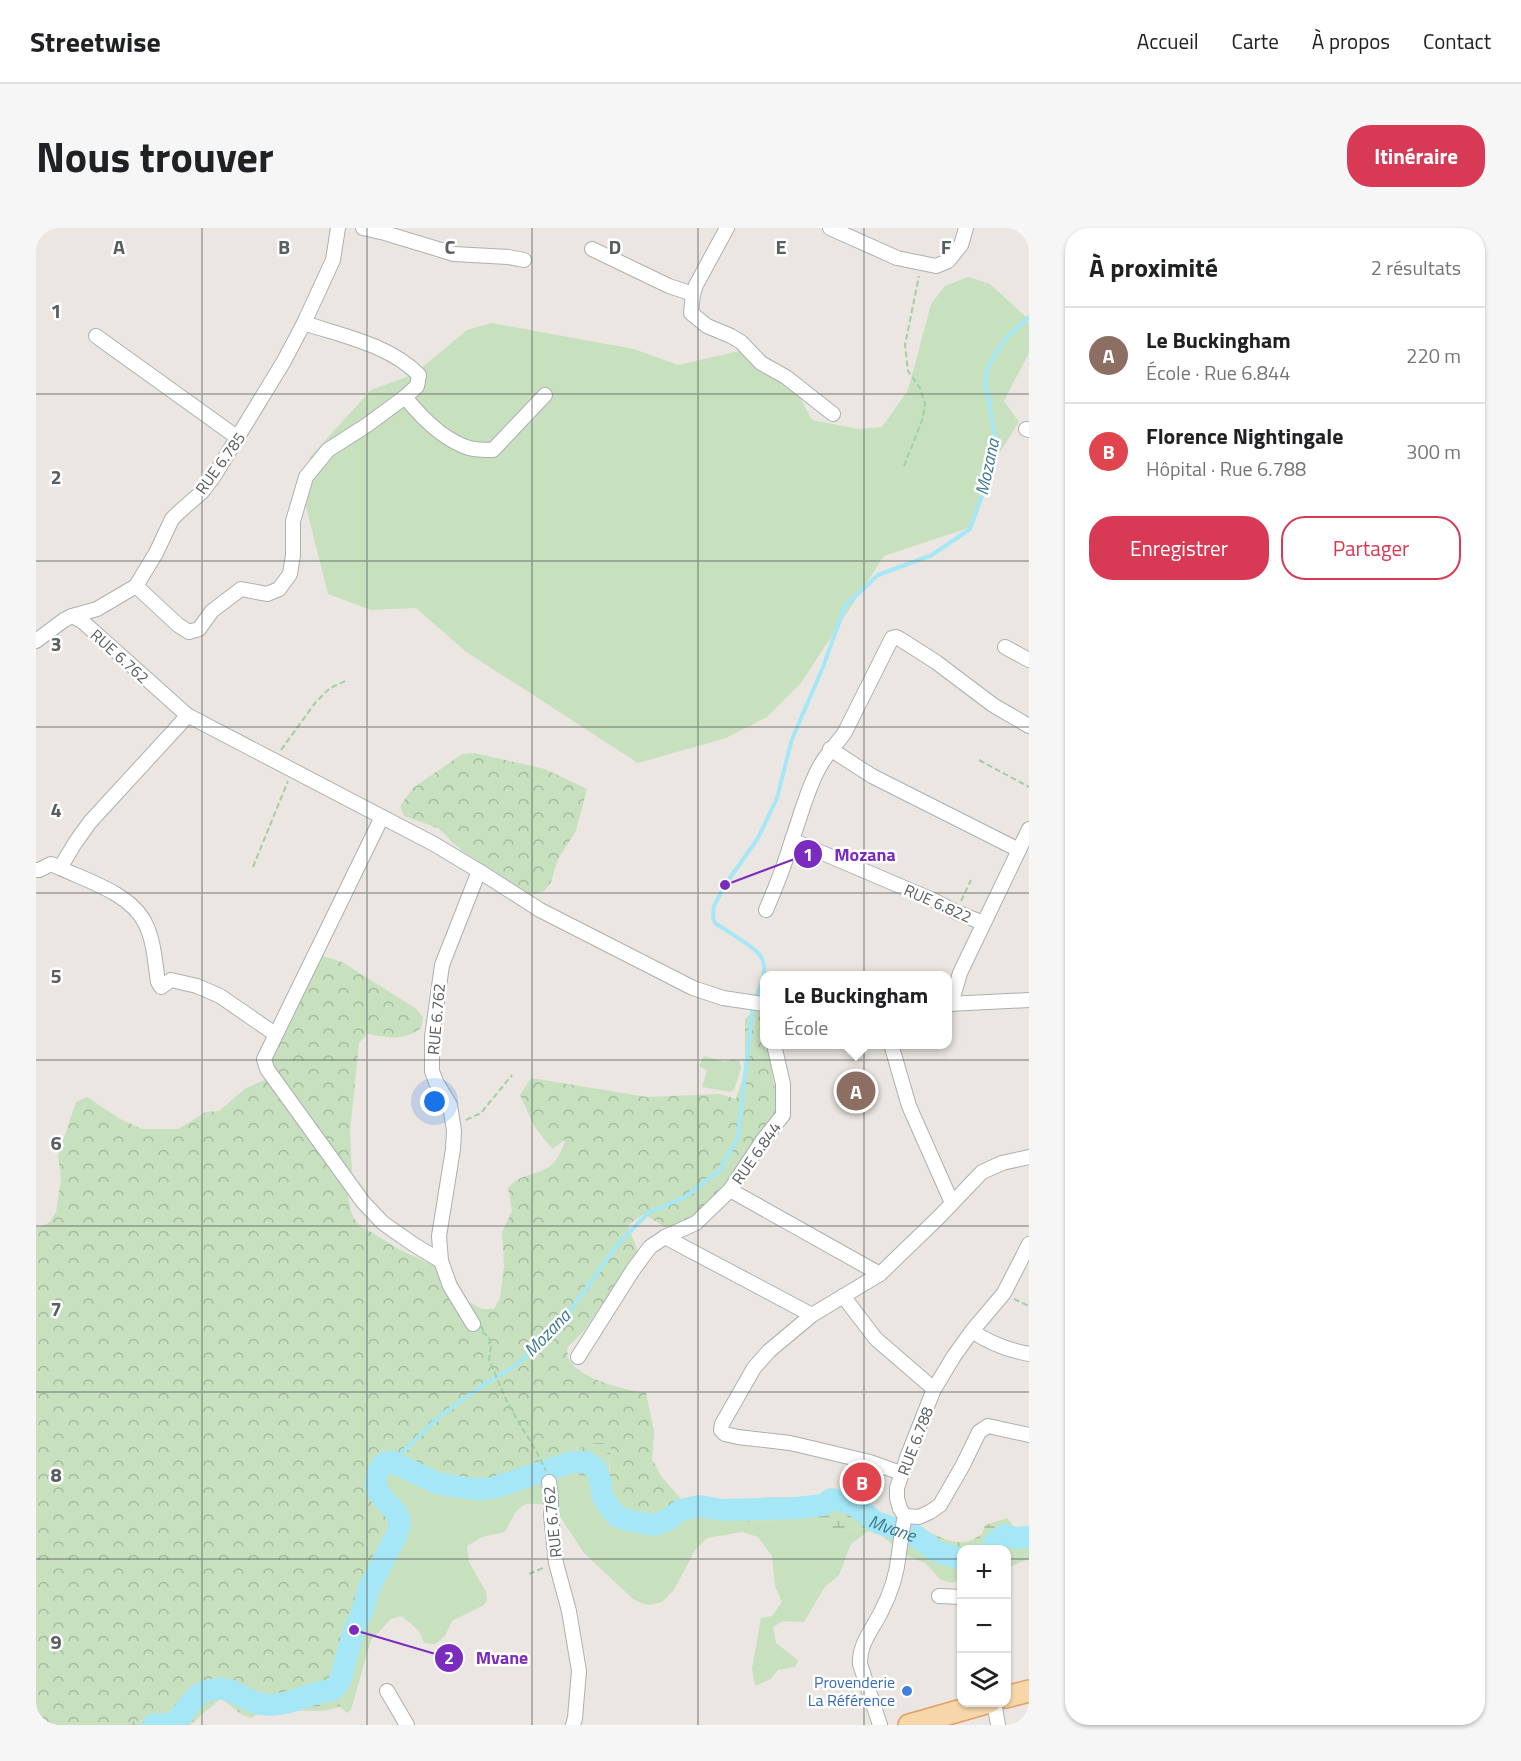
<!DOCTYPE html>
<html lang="fr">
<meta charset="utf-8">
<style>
:root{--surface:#fff;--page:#f6f6f6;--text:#202124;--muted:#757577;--line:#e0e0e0;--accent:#d83a55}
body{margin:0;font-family:"Titillium Web",sans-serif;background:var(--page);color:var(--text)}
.controls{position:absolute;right:18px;bottom:18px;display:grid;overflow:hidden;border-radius:12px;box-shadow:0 2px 4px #0004}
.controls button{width:54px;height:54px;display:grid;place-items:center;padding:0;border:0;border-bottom:2px solid var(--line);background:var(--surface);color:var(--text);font:30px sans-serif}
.you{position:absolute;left:399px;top:874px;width:21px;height:21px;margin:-15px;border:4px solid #fff;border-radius:50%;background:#1a73e8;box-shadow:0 0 0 9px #1a73e833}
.badge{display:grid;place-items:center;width:39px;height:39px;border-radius:50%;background:var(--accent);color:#fff;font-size:20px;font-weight:700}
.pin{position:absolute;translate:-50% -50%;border:3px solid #fff;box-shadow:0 2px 6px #0006}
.popup{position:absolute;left:724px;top:743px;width:192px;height:78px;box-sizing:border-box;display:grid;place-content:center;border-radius:12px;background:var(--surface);filter:drop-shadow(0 2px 4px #0005);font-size:20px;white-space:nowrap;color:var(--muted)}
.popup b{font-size:22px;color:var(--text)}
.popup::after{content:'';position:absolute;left:50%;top:100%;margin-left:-12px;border:12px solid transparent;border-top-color:var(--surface)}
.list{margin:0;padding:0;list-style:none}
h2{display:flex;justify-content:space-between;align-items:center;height:78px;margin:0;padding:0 24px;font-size:26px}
h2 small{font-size:20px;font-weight:400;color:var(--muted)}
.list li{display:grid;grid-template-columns:39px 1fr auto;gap:18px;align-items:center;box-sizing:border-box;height:96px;padding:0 24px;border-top:2px solid var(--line)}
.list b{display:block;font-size:22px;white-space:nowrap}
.list p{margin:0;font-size:20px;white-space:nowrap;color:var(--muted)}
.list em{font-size:20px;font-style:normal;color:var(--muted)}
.actions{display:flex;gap:12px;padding:18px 24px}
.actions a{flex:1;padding:14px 0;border:2px solid var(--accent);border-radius:24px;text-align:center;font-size:21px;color:var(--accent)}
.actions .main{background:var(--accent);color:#fff}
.icon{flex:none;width:33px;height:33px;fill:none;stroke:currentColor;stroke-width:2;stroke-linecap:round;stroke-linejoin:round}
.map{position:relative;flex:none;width:993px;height:1497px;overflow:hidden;border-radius:24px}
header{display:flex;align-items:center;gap:36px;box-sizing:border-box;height:84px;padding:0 30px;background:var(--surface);border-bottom:2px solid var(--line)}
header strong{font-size:28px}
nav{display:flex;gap:33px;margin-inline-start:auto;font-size:21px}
.intro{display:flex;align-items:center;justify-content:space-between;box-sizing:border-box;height:144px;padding:0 36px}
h1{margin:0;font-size:42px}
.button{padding:15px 27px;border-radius:24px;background:var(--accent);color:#fff;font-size:21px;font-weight:700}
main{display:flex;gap:36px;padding:0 36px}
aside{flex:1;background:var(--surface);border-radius:24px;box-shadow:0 2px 4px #0004}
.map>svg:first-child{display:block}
.green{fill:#c7e1bf}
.forest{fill:url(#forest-crowns)}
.wetland{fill:url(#wetland-marsh)}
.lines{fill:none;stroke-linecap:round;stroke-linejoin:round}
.stream{stroke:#a5e7f6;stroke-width:4}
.river{stroke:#a5e7f6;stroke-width:22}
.street-casing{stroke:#acb0b2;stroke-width:16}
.primary-casing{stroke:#e39f62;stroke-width:24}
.path{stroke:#a2cfa3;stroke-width:2;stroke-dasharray:6 3;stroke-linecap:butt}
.street{stroke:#fff;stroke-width:14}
.primary{stroke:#f7d7aa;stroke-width:21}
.grid{fill:none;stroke:#595e60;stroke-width:1.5;stroke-opacity:0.55}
.shop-dot{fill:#3f7fe0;stroke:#fff;stroke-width:2}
.labels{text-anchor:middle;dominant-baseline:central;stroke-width:5;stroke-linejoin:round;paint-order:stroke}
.street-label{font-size:16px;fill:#595e60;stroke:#fff}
.shop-label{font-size:16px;fill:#366cbe;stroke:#fff;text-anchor:end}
.water-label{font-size:18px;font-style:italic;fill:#3c788d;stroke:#fff}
.grid-label{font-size:20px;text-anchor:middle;font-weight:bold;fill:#595e60;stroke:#fff;stroke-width:5;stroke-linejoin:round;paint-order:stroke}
.leader{fill:none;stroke:#7b2cbf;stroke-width:2}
.callout-dot{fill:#7b2cbf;stroke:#fff;stroke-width:2}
.mark-label{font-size:18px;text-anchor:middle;font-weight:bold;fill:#fff}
.callout-label{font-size:18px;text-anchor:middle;font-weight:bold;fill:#7b2cbf;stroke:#fff;stroke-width:5;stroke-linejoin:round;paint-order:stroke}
</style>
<header>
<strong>Streetwise</strong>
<nav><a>Accueil</a><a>Carte</a><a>À propos</a><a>Contact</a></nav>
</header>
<div class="intro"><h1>Nous trouver</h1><a class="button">Itinéraire</a></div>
<main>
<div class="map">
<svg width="993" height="1497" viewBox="0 0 993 1497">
<defs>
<pattern id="forest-crowns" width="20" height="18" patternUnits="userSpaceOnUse" patternTransform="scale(1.5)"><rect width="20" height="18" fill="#c7e1bf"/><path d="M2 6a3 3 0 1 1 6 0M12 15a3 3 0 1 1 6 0" fill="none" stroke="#a5ba9f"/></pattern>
<pattern id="wetland-marsh" width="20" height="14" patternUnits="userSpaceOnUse" patternTransform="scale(1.5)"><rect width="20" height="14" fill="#c7e1bf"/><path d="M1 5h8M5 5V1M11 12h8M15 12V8" fill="none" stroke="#a5ba9f"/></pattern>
</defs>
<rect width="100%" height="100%" fill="#ebe6e1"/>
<g class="green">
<path d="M 932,49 L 954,56 L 990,89 L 993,96 L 993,125 L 968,173 L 983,194 L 944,256 L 944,279 L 935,299 L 848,328 L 765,455 L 731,489 L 690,510 L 602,535 L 429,423 L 380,380 L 335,382 L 292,366 L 269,275 L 274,229 L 335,162 L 378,146 L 431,102 L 455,95 L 598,121 L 642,137 L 712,121 L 753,150 L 776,192 L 822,201 L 846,199 L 872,162 L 895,76 L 909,58 Z"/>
<path d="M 668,828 L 689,834 L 697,831 L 703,833 L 705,840 L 698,862 L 694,864 L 666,859 L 671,842 L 663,838 Z"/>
<path d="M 538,1241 L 553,1257 L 560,1278 L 628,1300 L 647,1290 L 659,1287 L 700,1295 L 776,1289 L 801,1303 L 833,1300 L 846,1306 L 860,1301 L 917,1332 L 925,1330 L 925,1350 L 917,1355 L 905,1352 L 889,1335 L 867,1326 L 845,1307 L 832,1303 L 815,1316 L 803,1347 L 788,1360 L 768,1394 L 747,1393 L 737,1399 L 740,1415 L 758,1429 L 762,1433 L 759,1439 L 742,1442 L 735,1451 L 719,1458 L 716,1441 L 725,1390 L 736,1388 L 746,1374 L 739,1358 L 736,1328 L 722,1309 L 706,1304 L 671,1310 L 659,1322 L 638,1362 L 626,1374 L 614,1377 L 608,1376 L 597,1371 L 548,1325 L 517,1278 C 484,1273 484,1275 469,1304 L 446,1309 L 431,1318 L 433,1334 L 450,1364 L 451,1372 L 448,1377 L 416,1393 L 409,1408 L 399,1416 L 388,1415 L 383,1403 L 366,1388 L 355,1391 L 335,1412 L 315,1482 L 311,1485 L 304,1479 L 324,1398 L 368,1301 L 366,1286 L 348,1251 L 353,1244 L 391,1255 L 416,1269 L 484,1261 L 506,1248 L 515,1248 L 529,1242 Z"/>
<path d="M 966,1310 L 993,1311 L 993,1331 L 971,1340 L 970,1322 L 947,1322 Z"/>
</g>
<g class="forest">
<path d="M 438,525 L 509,541 L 551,561 L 540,603 L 522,631 L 515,654 L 508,663 L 496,667 L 426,623 L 402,600 L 368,588 L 364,578 L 377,560 L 426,526 Z"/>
<path d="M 284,727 L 306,734 L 379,780 L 387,789 L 385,800 C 366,814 352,809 331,806 L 323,815 L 314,905 L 316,941 L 311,963 L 316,987 L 322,996 L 364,1022 L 406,1041 L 426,1070 L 446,1081 L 458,1081 L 464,1070 L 468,1037 L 466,1004 L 476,983 L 472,960 C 485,945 496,949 511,940 C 522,934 526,921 530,911 L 516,921 L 498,898 L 484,867 L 495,850 L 611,869 L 684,866 L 700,871 L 709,843 L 709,791 L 717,783 L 728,781 L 728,816 L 736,817 L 736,843 L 743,884 L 682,968 L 649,994 L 629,999 L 608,986 L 592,997 L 602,1024 L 548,1103 L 531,1120 C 532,1123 531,1127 532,1130 C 542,1151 589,1162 610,1165 L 618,1203 L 616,1231 L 625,1248 L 646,1272 C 638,1277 630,1283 622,1287 C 617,1288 609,1287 603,1287 C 568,1287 573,1244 575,1220 L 557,1215 L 524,1230 L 483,1243 L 465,1253 L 436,1255 L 416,1251 L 382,1238 L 364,1227 L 333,1262 L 351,1290 L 353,1300 L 292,1454 L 265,1464 L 234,1467 L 191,1454 L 164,1457 L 151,1477 L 140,1486 L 90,1495 L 88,1497 L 0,1497 L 0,999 L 4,999 L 14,994 L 20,984 L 25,951 L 22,928 L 40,874 L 51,869 L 84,891 L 106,901 L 142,901 L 170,884 L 183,883 L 210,860 L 231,851 L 244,808 L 257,790 Z"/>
</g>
<g class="wetland">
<path d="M 557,1215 L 568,1215 L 575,1220 L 572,1251 L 577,1269 L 584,1281 L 597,1287 L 621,1287 L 646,1272 L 655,1271 L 667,1270 L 696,1276 L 729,1269 L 763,1269 L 777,1272 L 791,1280 L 826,1282 L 860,1293 L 860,1301 L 855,1308 L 833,1300 L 801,1303 L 776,1289 L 700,1295 L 659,1287 L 647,1290 L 628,1300 L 613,1305 L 582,1296 L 569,1288 L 560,1278 L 553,1257 L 538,1241 L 529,1242 L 515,1248 L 506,1248 L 484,1261 L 459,1269 L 429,1271 L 416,1269 L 391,1255 L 353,1244 L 348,1251 L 367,1286 L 368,1301 L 324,1398 L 304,1479 L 287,1483 L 230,1482 L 214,1490 L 205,1486 L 186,1471 L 183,1472 L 154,1497 L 88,1497 L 90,1495 C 101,1493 131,1490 140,1486 C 154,1479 158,1457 171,1453 C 189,1448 216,1465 234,1467 C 255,1469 274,1461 292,1454 L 306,1418 L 317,1377 L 339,1338 L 353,1300 L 351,1289 L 333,1262 L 333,1252 L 340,1233 L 352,1225 L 364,1227 L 382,1238 L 416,1251 L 436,1255 L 465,1253 L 483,1243 L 524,1230 Z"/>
<path d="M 971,1290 L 978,1299 L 993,1301 L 993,1311 L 966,1310 L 947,1321 L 926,1322 L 925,1330 L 918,1332 L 873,1315 L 871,1306 L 877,1299 C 894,1301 911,1317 928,1314 C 934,1314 941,1309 946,1306 L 949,1297 Z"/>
</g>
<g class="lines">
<g class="stream">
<path d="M 719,771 C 725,758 734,739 723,726 C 717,718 689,702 679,695 L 677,690 L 678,678 L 689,657 L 722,610 L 741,570 L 756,511 L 787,439 L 809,378 L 842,347 L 896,327 L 934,301 L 947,265 L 959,209 L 950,158 L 950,146 L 954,135 L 970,110 L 993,89"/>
<path d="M 356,1234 L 404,1188 L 447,1157 L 479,1138 L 522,1100 L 581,1017 L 612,985 L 649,969 L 683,943 L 702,909 L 717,778"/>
</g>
<g class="river">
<path d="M 957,1322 L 958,1315 L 969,1307 L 979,1310 L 993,1309"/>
<path id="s1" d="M 117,1497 C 122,1496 130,1497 135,1495 C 148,1489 154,1472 164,1466 C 168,1463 177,1461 182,1461 C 198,1459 210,1474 225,1476 C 251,1480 271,1465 296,1462 L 304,1453 L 318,1402 L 327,1382 L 333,1360 L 361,1306 C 363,1300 365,1294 362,1288 C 353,1272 333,1266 342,1244 C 345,1236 348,1233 356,1234 L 403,1256 L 437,1261 L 457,1260 L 536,1234 L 550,1234 L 560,1241 L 565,1255 L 566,1267 L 573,1279 L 582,1289 L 599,1294 L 618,1297 L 631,1292 L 645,1282 L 663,1278 L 686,1282 L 761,1280 L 786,1277 L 796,1271 L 818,1277 L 840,1294 L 880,1308 L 901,1324 L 926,1331"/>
</g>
<g class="street-casing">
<g id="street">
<path d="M 327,0 L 349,5 L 418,26 L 472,29 L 488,32"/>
<path d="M 794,0 L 861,30 L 900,38 L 912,33 L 925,17 L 930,0"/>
<path d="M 556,21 L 633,58 L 657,66 L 660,57 L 691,0"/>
<path d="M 657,66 L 655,85 L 671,98 L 695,108 L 705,114 L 725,135 L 750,149 L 797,186"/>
<path d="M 60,108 L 202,210"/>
<path d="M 369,169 C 385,189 407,212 433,220 C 440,222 450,222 457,222 L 509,167"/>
<path d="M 990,201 L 993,202"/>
<path d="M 100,358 L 142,397 L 153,404 L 163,401 L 176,383 L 205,361 L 231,366 L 243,361 L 254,346 L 257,327 L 257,293 L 270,249 L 292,222 L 331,197 L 369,169 L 381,158 L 383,147 C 354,117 307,108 268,95"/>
<path d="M 36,388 L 46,393 L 151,487 L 398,616 L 443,643 L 406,737 L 396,809 L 396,843 L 400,854 L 414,877 L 418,903 L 417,921 L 403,1008 L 405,1033 L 414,1058 L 437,1096"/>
<path d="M 0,413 L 28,392 L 36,388 L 61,381 L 100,358 L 120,325 L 136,291 L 143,284 L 166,264 L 178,248 L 248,133 L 268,95 L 297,32 L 302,0"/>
<path d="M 969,419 L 993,432"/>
<path d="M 794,521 L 836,548 L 983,622"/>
<path d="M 346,589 L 228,831 L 231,841 L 327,974 L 347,995 L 377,1016 L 405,1033"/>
<path d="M 756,612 L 897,672 L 920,684 L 947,695"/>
<path d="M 24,640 C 52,653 95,666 109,695 C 118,712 119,735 122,754 L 125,759 L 135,752 L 161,758 L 184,768 L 239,806"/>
<path d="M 0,642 L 3,642 L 15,636 L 24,640 L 39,615 L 54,594 L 145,495 L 151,487"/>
<path d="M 443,643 L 504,682 L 657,760 L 687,770 L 728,776"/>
<path d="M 730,682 C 740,659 749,636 756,612 C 765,587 771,561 784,538 C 791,525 801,516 809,504 L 856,410 L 860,409 L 864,411 L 900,434 L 957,477 L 993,498"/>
<path d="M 912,776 L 993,772"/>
<path d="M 915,776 L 924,745 L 993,601"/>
<path d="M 855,816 L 873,878 L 916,975"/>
<path d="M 694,962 L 844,1046"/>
<path d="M 629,1009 L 776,1087"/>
<path d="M 807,1068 L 840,1111 L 898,1161"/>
<path d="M 936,1103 C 953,1115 972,1122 993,1126"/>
<path d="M 542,1129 L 597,1042 L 614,1019 L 629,1009 L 660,995 L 694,962 L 727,912 L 747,887 L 747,856 L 739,821 L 741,816"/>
<path d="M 865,1245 L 834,1234 L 767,1218 L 754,1215 L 702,1209 L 689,1206 L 685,1202 L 686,1196 L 718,1140 L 733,1123 L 776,1087 L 844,1046 L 903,989 L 946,944 L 966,935 L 993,929"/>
<path d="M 513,1254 L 515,1270 L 515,1287 L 520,1335 L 533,1383 L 543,1443 L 539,1490 L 537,1497"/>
<path d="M 869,1288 L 883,1289 L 894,1284 L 904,1277 L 927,1237 L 943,1204 L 952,1198 L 993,1207"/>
<path d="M 903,1368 L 926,1369"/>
<path d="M 351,1463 L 371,1497"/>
<path d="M 958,1474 L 962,1497"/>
<path d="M 844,1497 L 824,1436 C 823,1416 836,1402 845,1384 C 854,1367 861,1345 863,1325 C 865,1312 866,1301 869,1288 L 864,1281 L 861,1270 L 861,1260 L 872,1227 L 898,1161 L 918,1128 L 936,1103 L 968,1065 L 993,1016"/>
</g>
</g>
<g class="primary-casing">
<g id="primary">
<path d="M 970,1469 L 993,1463"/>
<path d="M 873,1497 L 954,1474"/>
</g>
</g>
<g class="path">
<path d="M 868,238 L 887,190 L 889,176 L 884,160 L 872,143 L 869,117 L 883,48"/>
<path d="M 245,522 L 279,475 L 294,460 L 312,452"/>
<path d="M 943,532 L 993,559"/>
<path d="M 217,639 L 252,553"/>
<path d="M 925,673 L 935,652"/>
<path d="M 430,892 L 445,885 L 476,847"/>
<path d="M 978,1071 L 993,1078"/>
<path d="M 446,1104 L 453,1109 L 455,1119 L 453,1131 L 465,1160 L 472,1176 L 500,1223 L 510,1243"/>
<path d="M 493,1346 L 509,1339"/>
</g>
<use href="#street" class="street"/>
<use href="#primary" class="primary"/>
</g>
<path class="grid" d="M 166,0 L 166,1497M 331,0 L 331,1497M 496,0 L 496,1497M 662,0 L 662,1497M 828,0 L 828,1497M 0,166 L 993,166M 0,333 L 993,333M 0,499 L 993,499M 0,665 L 993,665M 0,832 L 993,832M 0,998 L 993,998M 0,1164 L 993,1164M 0,1331 L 926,1331M 970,1331 L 993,1331"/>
<circle class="shop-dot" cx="871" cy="1463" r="6"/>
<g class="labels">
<g class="street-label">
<text transform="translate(184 235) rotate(-54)">RUE 6.785</text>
<text transform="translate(84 428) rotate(42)">RUE 6.762</text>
<text transform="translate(902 675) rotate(24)">RUE 6.822</text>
<text transform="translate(400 791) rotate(-85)">RUE 6.762</text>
<text transform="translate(720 925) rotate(-55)">RUE 6.844</text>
<text transform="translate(879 1213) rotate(-69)">RUE 6.788</text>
<text transform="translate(516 1294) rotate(-96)">RUE 6.762</text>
</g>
<g class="shop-label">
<text x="859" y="1454">Provenderie<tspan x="859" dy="18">La Référence</tspan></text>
</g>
<g class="water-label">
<text transform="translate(951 239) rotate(-78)">Mozana</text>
<text transform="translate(511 1105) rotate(-46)">Mozana</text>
<text stroke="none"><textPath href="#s1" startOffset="1017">Mvane</textPath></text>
</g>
</g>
<g class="grid-label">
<text x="83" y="26">A</text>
<text x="248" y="26">B</text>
<text x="414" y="26">C</text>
<text x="579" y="26">D</text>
<text x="745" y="26">E</text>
<text x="910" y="26">F</text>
<text x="20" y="90">1</text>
<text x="20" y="256">2</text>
<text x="20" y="423">3</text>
<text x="20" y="589">4</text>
<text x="20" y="755">5</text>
<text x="20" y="922">6</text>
<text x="20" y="1088">7</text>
<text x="20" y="1254">8</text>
<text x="20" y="1421">9</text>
</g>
<path class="leader" d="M689 657L772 626M318 1402L413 1430"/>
<g class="callout-dot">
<circle cx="689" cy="657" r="6"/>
<circle cx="318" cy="1402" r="6"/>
<circle cx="772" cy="626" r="15"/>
<circle cx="413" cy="1430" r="15"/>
</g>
<g class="mark-label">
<text x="772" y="633">1</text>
<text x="413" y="1436">2</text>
</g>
<g class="callout-label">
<text x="829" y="633">Mozana</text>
<text x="466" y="1436">Mvane</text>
</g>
</svg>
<div class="controls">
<button>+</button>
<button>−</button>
<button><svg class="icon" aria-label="layers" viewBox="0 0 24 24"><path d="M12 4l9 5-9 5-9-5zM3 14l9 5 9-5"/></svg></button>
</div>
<div class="you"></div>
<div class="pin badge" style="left:820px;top:863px;background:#8d6e63">A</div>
<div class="popup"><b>Le Buckingham</b>École</div>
<div class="pin badge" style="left:826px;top:1254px;background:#e0444e">B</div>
</div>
<aside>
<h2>À proximité<small>2 résultats</small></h2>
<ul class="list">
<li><span class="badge" style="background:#8d6e63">A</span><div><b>Le Buckingham</b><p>École · Rue 6.844</p></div><em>220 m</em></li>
<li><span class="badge" style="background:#e0444e">B</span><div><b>Florence Nightingale</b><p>Hôpital · Rue 6.788</p></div><em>300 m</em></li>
</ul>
<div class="actions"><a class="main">Enregistrer</a><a>Partager</a></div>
</aside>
</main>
